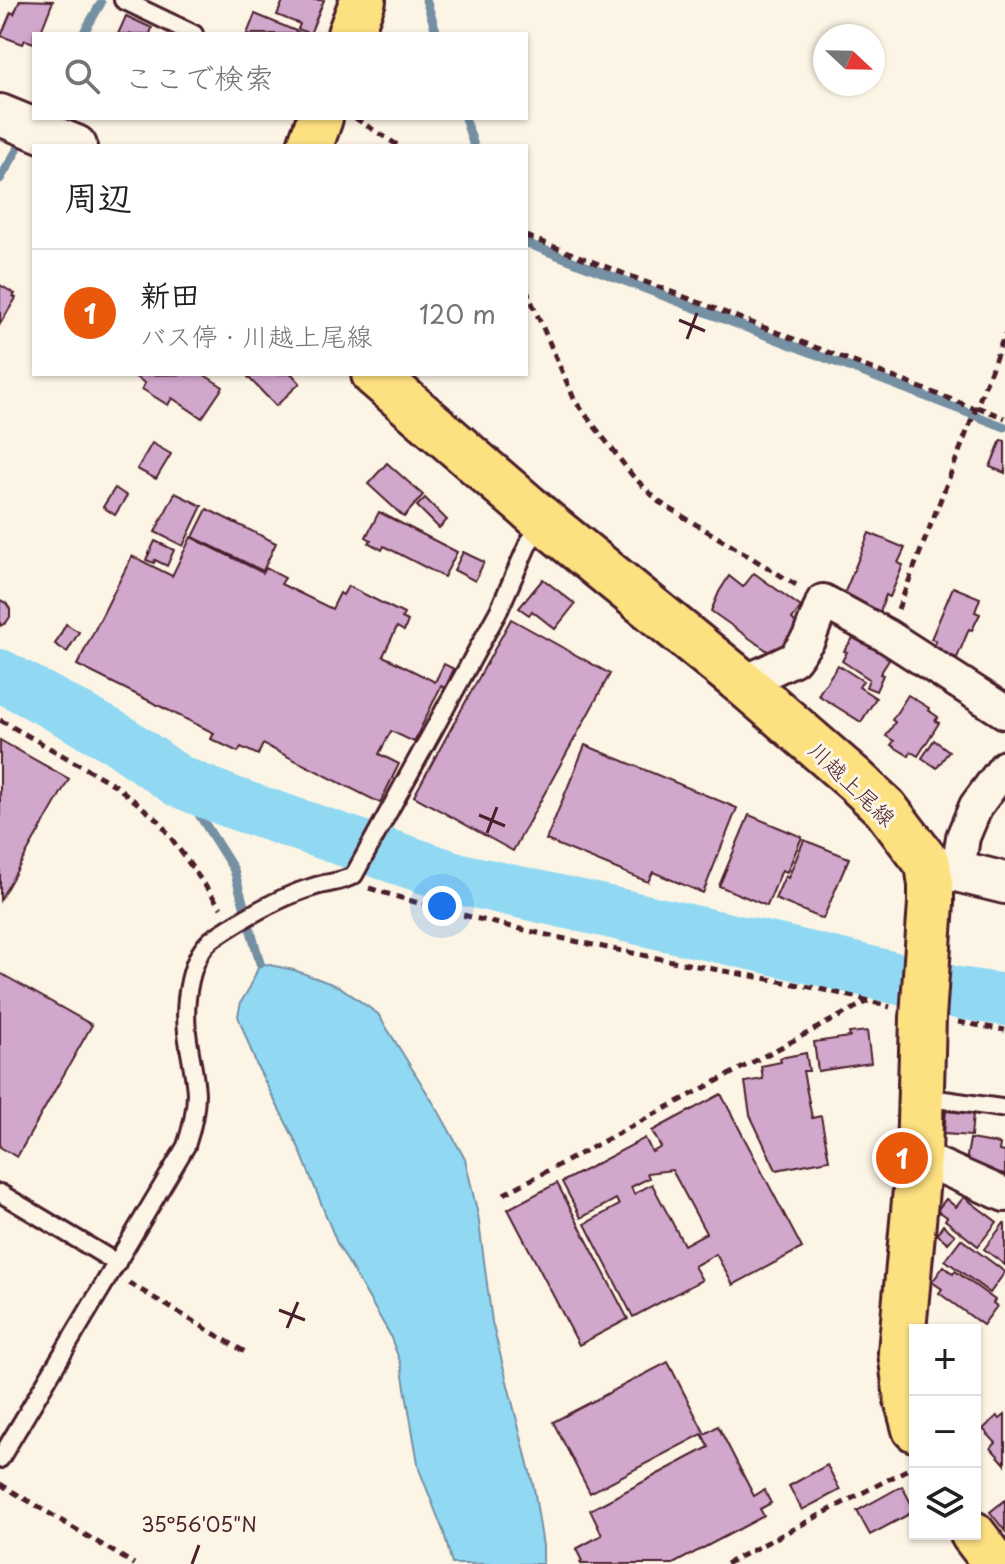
<!DOCTYPE html>
<html lang="ja">
<meta charset="utf-8">
<style>
:root{--surface:#fff;--page:#f6f6f6;--text:#202124;--muted:#757577;--line:#e0e0e0;--accent:#ea580c}
body{margin:0;font-family:"Playpen Sans","Klee One",sans-serif;background:var(--page);color:var(--text)}
.controls{position:absolute;right:24px;bottom:24px;display:grid;overflow:hidden;border-radius:0px;box-shadow:0 2px 6px #0004}
.controls button{width:72px;height:72px;display:grid;place-items:center;padding:0;border:0;border-bottom:2px solid var(--line);background:var(--surface);color:var(--text);font:40px sans-serif}
.compass{position:absolute;left:813px;top:24px;width:72px;height:72px;border-radius:50%;background:var(--surface);box-shadow:0 2px 6px #0004;rotate:112deg}
.you{position:absolute;left:442px;top:906px;width:28px;height:28px;margin:-20px;border:6px solid #fff;border-radius:50%;background:#1a73e8;box-shadow:0 0 0 12px #1a73e833}
.badge{display:grid;place-items:center;width:52px;height:52px;border-radius:50%;background:var(--accent);color:#fff;font-size:26px;font-weight:700}
.pin{position:absolute;translate:-50% -50%;border:4px solid #fff;box-shadow:0 2px 8px #0006}
.list{margin:0;padding:0;list-style:none}
h2{display:flex;justify-content:space-between;align-items:center;height:104px;margin:0;padding:0 32px;font-size:34px}
h2 small{font-size:26px;font-weight:400;color:var(--muted)}
.list li{display:grid;grid-template-columns:52px 1fr auto;gap:24px;align-items:center;box-sizing:border-box;height:128px;padding:0 32px;border-top:2px solid var(--line)}
.list b{display:block;font-size:30px;white-space:nowrap}
.list p{margin:0;font-size:26px;white-space:nowrap;color:var(--muted)}
.list em{font-size:26px;font-style:normal;color:var(--muted)}
.icon{flex:none;width:44px;height:44px;fill:none;stroke:currentColor;stroke-width:2;stroke-linecap:round;stroke-linejoin:round}
.map{position:relative;flex:none;width:1005px;height:1564px;overflow:hidden}
.search{position:absolute;background:var(--surface);box-shadow:0 2px 6px #0004;left:32px;top:32px;width:496px;height:88px;display:flex;align-items:center;gap:20px;box-sizing:border-box;padding:0 28px;border-radius:0px;color:var(--muted);font-size:30px}
.panel{position:absolute;background:var(--surface);box-shadow:0 2px 6px #0004;left:32px;top:144px;width:496px;height:232px;border-radius:0px}
.map>svg:first-child{display:block}
.water{fill:#91d9f3;stroke:#758fa3;stroke-width:2}
.lines{fill:none;stroke-linecap:round;stroke-linejoin:round}
.stream{stroke:#758fa3;stroke-width:9}
.river{stroke:#91d9f3;stroke-width:52}
.building{fill:#d1a7cc;stroke:#4a1f2b;stroke-width:2;fill-rule:evenodd}
.service-casing{stroke:#4a1f2b;stroke-width:22}
.minor-casing{stroke:#4a1f2b;stroke-width:38}
.tertiary-casing{stroke:#4a1f2b;stroke-width:46}
.primary-casing{stroke:#4a1f2b;stroke-width:50}
.path{stroke:#4a1f2b;stroke-width:5;stroke-dasharray:8 6;stroke-linecap:butt}
.service{stroke:#fcf5e5;stroke-width:16}
.minor{stroke:#fcf5e5;stroke-width:32}
.tertiary{stroke:#fcf5e5;stroke-width:40}
.primary{stroke:#fde080;stroke-width:44}
.ticks{fill:none;stroke:#4a1f2b;stroke-width:3}
.labels{text-anchor:middle;dominant-baseline:central;stroke-width:6;stroke-linejoin:round;paint-order:stroke}
.street-label{font-size:22px;fill:#4a1f2b;stroke:#fcf5e5}
.ticks-label{font-size:20px;text-anchor:middle;fill:#4a1f2b;stroke:#fcf5e5;stroke-width:6;stroke-linejoin:round;paint-order:stroke}
</style>
<div class="map">
<svg width="1005" height="1564" viewBox="0 0 1005 1564">
<rect width="100%" height="100%" fill="#fcf5e5"/>
<filter id="ink" filterUnits="userSpaceOnUse"><feTurbulence type="fractalNoise" baseFrequency=".0125" numOctaves="2"/><feDisplacementMap in="SourceGraphic" scale="16" xChannelSelector="R" yChannelSelector="G"/><feConvolveMatrix kernelMatrix="1 2 1 2 8 2 1 2 1" color-interpolation-filters="sRGB"/></filter>
<g filter="url(#ink)">
<path class="water" d="M 260,963 L 294,970 L 340,987 L 378,1014 L 439,1112 L 465,1159 L 478,1215 L 492,1322 L 534,1488 L 543,1546 L 543,1564 L 452,1564 L 444,1533 L 419,1469 L 401,1364 L 389,1333 L 337,1243 L 299,1148 L 257,1066 L 238,1016 L 241,1002 L 250,987 Z"/>
<g class="lines">
<g class="stream">
<path d="M 426,0 L 437,34"/>
<path d="M 83,34 L 101,3"/>
<path d="M 465,118 L 474,146"/>
<path d="M 0,179 L 17,150"/>
<path d="M 526,243 L 1005,427"/>
<path d="M 178,781 L 234,870 L 260,963"/>
</g>
<path class="river" d="M 0,675 L 118,739 L 178,781 L 233,803 L 456,878 L 791,953 L 958,993 L 1005,1000"/>
</g>
<g class="building">
<path d="M 20,0 L 53,1 L 40,34 L 34,34 L 34,43 L 25,40 L 23,44 L 1,36 L 11,12 L 14,14 Z"/>
<path d="M 280,0 L 324,0 L 310,34 L 298,29 L 300,24 L 277,15 L 283,1 Z"/>
<path d="M 255,14 L 303,34 L 247,34 Z"/>
<path d="M 126,16 L 152,28 L 150,34 L 118,34 Z"/>
<path d="M 0,285 L 15,294 L 13,296 L 16,298 L 0,324 Z"/>
<path d="M 203,374 L 223,387 L 202,418 L 172,398 L 168,405 L 142,389 L 145,383 L 132,375 Z"/>
<path d="M 251,374 L 292,374 L 300,383 L 276,406 L 248,377 Z"/>
<path d="M 1001,440 L 1005,441 L 1005,473 L 990,467 Z"/>
<path d="M 152,443 L 171,454 L 156,479 L 137,469 Z"/>
<path d="M 387,463 L 423,495 L 404,517 L 368,484 Z"/>
<path d="M 115,488 L 127,496 L 115,515 L 103,507 Z"/>
<path d="M 175,493 L 202,506 L 183,546 L 155,532 Z"/>
<path d="M 425,498 L 447,520 L 439,528 L 417,506 Z"/>
<path d="M 207,509 L 276,543 L 263,571 L 193,537 Z"/>
<path d="M 379,512 L 457,552 L 444,577 L 384,546 L 382,550 L 369,543 L 371,540 L 366,537 Z"/>
<path d="M 869,533 L 905,548 L 898,563 L 903,565 L 890,597 L 886,595 L 879,614 L 855,604 L 856,600 L 844,594 Z"/>
<path d="M 191,537 L 263,573 L 266,568 L 285,578 L 281,584 L 332,609 L 340,593 L 343,595 L 348,586 L 404,614 L 402,618 L 408,621 L 404,631 L 397,627 L 383,656 L 435,682 L 444,664 L 454,669 L 445,688 L 441,686 L 414,742 L 391,731 L 379,754 L 399,764 L 380,803 L 263,744 L 258,755 L 241,747 L 238,752 L 211,739 L 214,733 L 77,665 L 132,556 L 172,576 Z"/>
<path d="M 155,541 L 174,550 L 167,566 L 155,560 L 154,563 L 146,560 Z"/>
<path d="M 463,552 L 484,562 L 475,581 L 454,570 Z"/>
<path d="M 754,573 L 801,607 L 792,619 L 798,625 L 776,657 L 711,611 L 719,592 L 729,576 L 743,587 Z"/>
<path d="M 543,579 L 575,604 L 555,629 L 532,611 L 529,615 L 519,608 Z"/>
<path d="M 953,587 L 980,598 L 975,612 L 980,614 L 972,630 L 969,629 L 957,658 L 950,655 L 949,659 L 931,652 L 936,641 L 931,639 Z"/>
<path d="M 0,600 L 6,603 L 10,609 L 10,617 L 6,623 L 0,626 Z"/>
<path d="M 511,619 L 610,674 L 513,851 L 414,796 Z"/>
<path d="M 66,624 L 79,632 L 67,652 L 55,644 Z"/>
<path d="M 858,631 L 893,654 L 880,674 L 883,675 L 876,691 L 866,687 L 869,679 L 842,661 L 847,652 L 844,651 Z"/>
<path d="M 838,665 L 863,681 L 859,687 L 876,698 L 861,722 L 818,695 Z"/>
<path d="M 908,695 L 929,708 L 928,710 L 938,717 L 935,721 L 939,723 L 918,756 L 911,752 L 909,756 L 891,745 L 894,741 L 886,736 L 895,722 L 892,720 Z"/>
<path d="M 0,740 L 69,779 L 0,900 Z"/>
<path d="M 934,740 L 949,751 L 937,768 L 922,758 Z"/>
<path d="M 585,745 L 737,808 L 703,893 L 653,872 L 648,882 L 546,840 Z"/>
<path d="M 749,815 L 802,837 L 787,872 L 782,870 L 767,906 L 719,886 Z"/>
<path d="M 804,840 L 849,858 L 823,919 L 775,899 L 785,876 L 788,878 Z"/>
<path d="M 0,973 L 92,1025 L 17,1157 L 0,1147 Z"/>
<path d="M 867,1031 L 871,1063 L 818,1071 L 814,1042 L 850,1037 L 849,1033 Z"/>
<path d="M 806,1053 L 809,1071 L 803,1071 L 812,1118 L 821,1116 L 829,1160 L 776,1170 L 750,1115 L 745,1082 L 763,1079 L 761,1066 L 781,1062 L 780,1058 Z"/>
<path d="M 721,1094 L 802,1248 L 733,1285 L 716,1254 L 694,1266 L 702,1280 L 633,1317 L 585,1224 L 619,1205 L 616,1199 L 581,1218 L 562,1182 L 645,1138 L 652,1152 L 661,1147 L 652,1131 ZM 672,1170 L 706,1233 L 684,1245 L 652,1184 L 634,1194 L 631,1187 L 649,1178 L 647,1173 Z"/>
<path d="M 946,1111 L 973,1114 L 971,1136 L 944,1134 Z"/>
<path d="M 970,1139 L 1000,1144 L 999,1151 L 1005,1152 L 1005,1174 L 978,1169 L 979,1164 L 966,1162 Z"/>
<path d="M 557,1183 L 628,1319 L 579,1345 L 508,1209 Z"/>
<path d="M 964,1197 L 997,1222 L 978,1246 L 945,1220 L 947,1217 L 937,1210 L 946,1199 L 956,1207 Z"/>
<path d="M 1004,1223 L 1005,1224 L 1005,1265 L 984,1249 Z"/>
<path d="M 943,1225 L 955,1235 L 948,1243 L 937,1234 Z"/>
<path d="M 961,1239 L 1005,1272 L 990,1293 L 945,1260 Z"/>
<path d="M 944,1266 L 953,1274 L 955,1271 L 995,1300 L 993,1303 L 997,1306 L 983,1325 L 939,1293 L 942,1289 L 932,1282 Z"/>
<path d="M 668,1362 L 705,1434 L 718,1426 L 754,1496 L 764,1490 L 771,1503 L 760,1509 L 764,1516 L 673,1564 L 581,1564 L 580,1562 L 582,1561 L 576,1549 L 602,1535 L 590,1510 L 709,1447 L 702,1434 L 590,1493 L 553,1422 Z"/>
<path d="M 1005,1415 L 1005,1464 L 991,1448 L 996,1443 L 983,1429 L 997,1416 L 1000,1419 Z"/>
<path d="M 827,1465 L 840,1490 L 802,1510 L 789,1486 Z"/>
<path d="M 902,1486 L 915,1511 L 870,1535 L 857,1511 Z"/>
<path d="M 1005,1500 L 1005,1531 L 990,1512 Z"/>
</g>
<g class="lines">
<g class="service-casing">
<g id="service">
<path d="M 123,0 L 194,34"/>
<path d="M 923,1097 L 1001,1108"/>
<path d="M 0,1193 L 117,1263"/>
<path d="M 0,1459 L 186,1146 C 192,1128 196,1112 196,1093 C 195,1072 189,1053 187,1032 C 184,1003 189,954 215,937 C 245,917 279,897 313,887 C 327,882 341,883 354,875 L 499,610 L 529,542 L 545,523"/>
</g>
</g>
<g class="minor-casing">
<g id="minor">
<path d="M 743,683 L 794,659 L 809,638 L 823,601 L 887,636 L 1005,712"/>
<path d="M 958,870 L 963,837 L 976,806 L 1005,767"/>
<path d="M 919,1157 L 1005,1195"/>
</g>
</g>
<g class="tertiary-casing">
<g id="tertiary">
<path d="M 0,115 L 76,146"/>
<path d="M 928,864 L 1005,883"/>
</g>
</g>
<g class="primary-casing">
<g id="primary">
<path d="M 350,34 L 363,0"/>
<path d="M 310,146 L 320,118"/>
<path d="M 374,374 L 545,522 L 743,683 L 854,779 L 885,808 L 928,864 L 931,885 L 931,903 L 923,1017 L 919,1157 L 901,1352 L 907,1399 L 915,1429"/>
<path d="M 973,1534 L 996,1564"/>
</g>
</g>
<g class="path">
<path d="M 355,118 L 399,146"/>
<path d="M 526,236 L 976,409"/>
<path d="M 526,289 L 575,401 L 632,475 L 659,502 L 798,586"/>
<path d="M 977,407 L 1005,418"/>
<path d="M 898,609 L 1005,334"/>
<path d="M 0,720 L 115,785 L 159,821 L 221,908"/>
<path d="M 369,888 C 472,921 577,942 682,963 C 751,977 822,986 890,1007"/>
<path d="M 958,1022 L 1005,1030"/>
<path d="M 504,1194 L 868,1001"/>
<path d="M 129,1283 L 245,1352"/>
<path d="M 0,1484 L 134,1564"/>
<path d="M 726,1564 L 914,1466"/>
</g>
<use href="#service" class="service"/>
<use href="#minor" class="minor"/>
<use href="#tertiary" class="tertiary"/>
<use href="#primary" class="primary"/>
</g>
</g>
<path class="ticks" d="M 679,320 L 705,331M 687,339 L 697,313M 479,815 L 505,826M 487,833 L 497,807M 279,1310 L 305,1320M 287,1328 L 298,1302M 192,1564 L 199,1545"/>
<g class="labels">
<g class="street-label">
<text transform="translate(853 783) rotate(44)">川越上尾線</text>
</g>
</g>
<g class="ticks-label">
<text x="199" y="1532">35°56'05"N</text>
</g>
</svg>
<div class="controls">
<button>+</button>
<button>−</button>
<button><svg class="icon" aria-label="layers" viewBox="0 0 24 24"><path d="M12 4l9 5-9 5-9-5zM3 14l9 5 9-5"/></svg></button>
</div>
<svg class="compass" viewBox="-18 -18 36 36"><path d="M0-13l5 13h-10z" fill="#e53935"/><path d="M0 13l5-13h-10z" fill="#757577"/></svg>
<div class="you"></div>
<div class="pin badge" style="left:902px;top:1158px">1</div>
<div class="search"><svg class="icon" aria-label="search" viewBox="0 0 24 24"><circle cx="10" cy="10" r="6"/><path d="M15 15l6 6"/></svg>ここで検索</div>
<section class="panel">
<h2>周辺<small></small></h2>
<ul class="list">
<li><span class="badge">1</span><div><b>新田</b><p>バス停 · 川越上尾線</p></div><em>120 m</em></li>
</ul>
</section>
</div>
